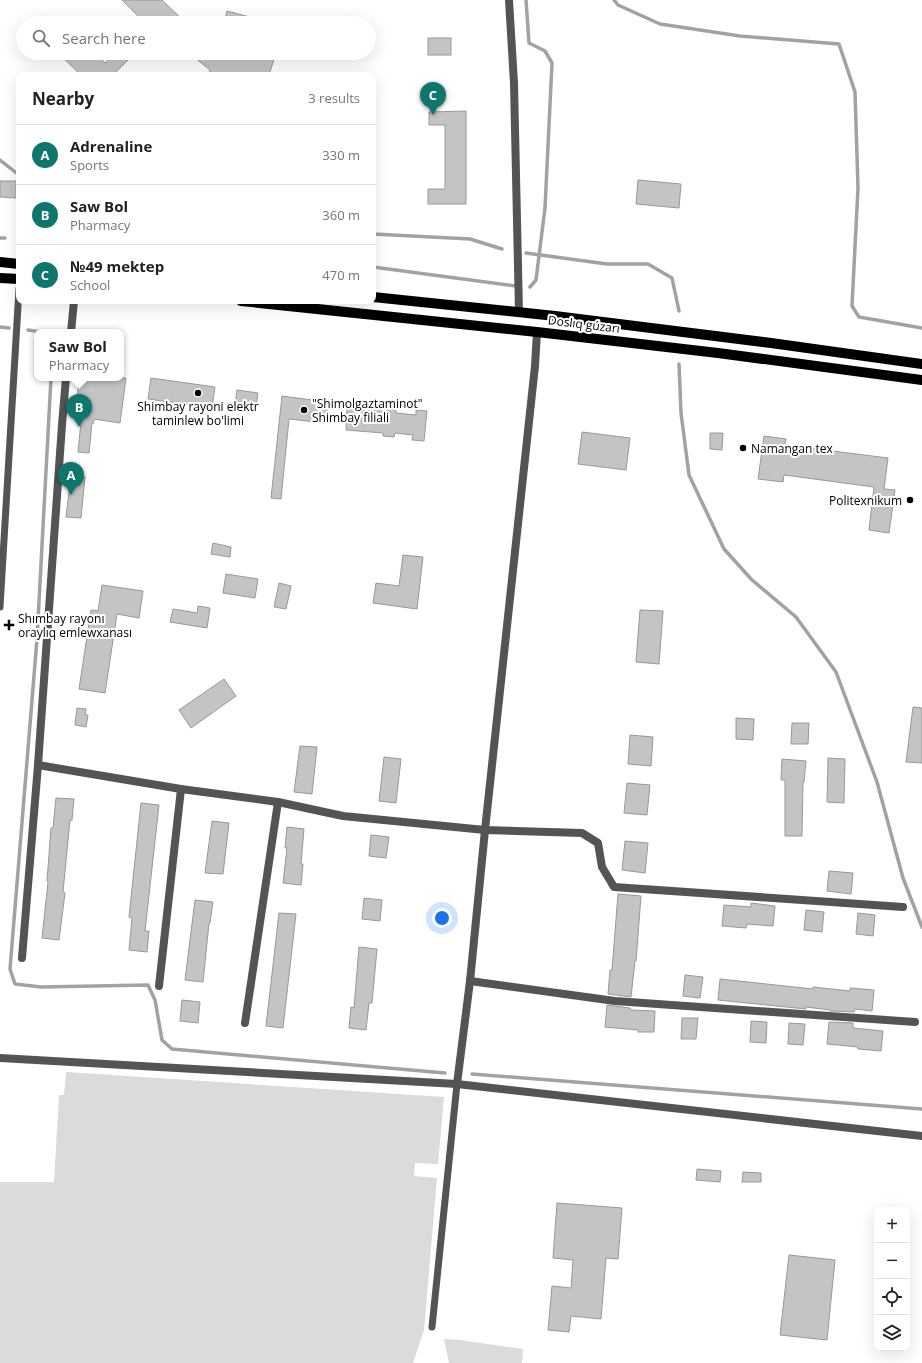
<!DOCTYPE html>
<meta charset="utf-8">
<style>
:root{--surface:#fff;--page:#f2f2f2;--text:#202124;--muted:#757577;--line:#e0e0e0;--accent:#0f766e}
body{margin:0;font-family:"Open Sans",sans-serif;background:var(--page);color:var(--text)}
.controls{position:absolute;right:12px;bottom:12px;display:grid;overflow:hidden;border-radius:8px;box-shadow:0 4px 16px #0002}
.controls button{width:36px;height:36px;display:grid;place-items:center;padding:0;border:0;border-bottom:1px solid var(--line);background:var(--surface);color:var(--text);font:20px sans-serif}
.you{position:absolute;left:442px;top:918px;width:14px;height:14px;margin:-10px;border:3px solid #fff;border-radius:50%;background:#1a73e8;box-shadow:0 0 0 6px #1a73e833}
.badge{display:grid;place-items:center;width:26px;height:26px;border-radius:50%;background:var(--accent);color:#fff;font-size:13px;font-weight:700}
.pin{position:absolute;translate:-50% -33px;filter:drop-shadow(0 1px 2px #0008)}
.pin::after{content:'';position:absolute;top:21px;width:14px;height:12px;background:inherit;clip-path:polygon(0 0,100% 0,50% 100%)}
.popup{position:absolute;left:34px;top:329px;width:90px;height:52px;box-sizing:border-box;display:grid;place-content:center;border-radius:8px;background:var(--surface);filter:drop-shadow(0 1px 3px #0005);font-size:13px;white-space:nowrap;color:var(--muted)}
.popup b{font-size:15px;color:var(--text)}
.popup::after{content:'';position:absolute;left:50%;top:100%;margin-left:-8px;border:8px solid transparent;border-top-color:var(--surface)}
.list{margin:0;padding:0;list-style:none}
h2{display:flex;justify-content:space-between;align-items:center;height:52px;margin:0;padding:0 16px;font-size:17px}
h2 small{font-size:13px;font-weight:400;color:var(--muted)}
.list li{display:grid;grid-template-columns:26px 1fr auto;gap:12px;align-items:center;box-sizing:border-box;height:60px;padding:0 16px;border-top:1px solid var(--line)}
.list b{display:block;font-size:15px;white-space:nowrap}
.list p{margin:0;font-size:13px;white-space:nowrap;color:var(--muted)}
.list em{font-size:13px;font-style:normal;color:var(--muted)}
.icon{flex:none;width:22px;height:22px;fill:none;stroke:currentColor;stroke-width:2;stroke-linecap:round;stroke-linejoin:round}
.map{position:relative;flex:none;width:922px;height:1363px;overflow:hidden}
.search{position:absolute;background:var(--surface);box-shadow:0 4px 16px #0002;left:16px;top:16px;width:360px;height:44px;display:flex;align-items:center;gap:10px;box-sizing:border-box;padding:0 14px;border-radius:22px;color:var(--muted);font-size:15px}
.panel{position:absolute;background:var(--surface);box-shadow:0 4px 16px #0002;left:16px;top:72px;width:360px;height:232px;border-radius:8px}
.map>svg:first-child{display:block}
.green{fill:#dbdbdb}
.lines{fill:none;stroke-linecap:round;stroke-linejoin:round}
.stream{stroke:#a2a2a2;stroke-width:3.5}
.building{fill:#c4c4c4;stroke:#989898}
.service{stroke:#545454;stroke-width:7}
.minor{stroke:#545454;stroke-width:8}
.primary{stroke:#000;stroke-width:10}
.poi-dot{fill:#000;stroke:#fff;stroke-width:1.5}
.labels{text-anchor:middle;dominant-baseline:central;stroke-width:4;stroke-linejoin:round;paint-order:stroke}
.street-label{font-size:12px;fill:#000;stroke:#fff}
.poi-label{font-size:12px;fill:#000;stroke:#fff;text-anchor:start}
</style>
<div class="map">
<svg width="922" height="1363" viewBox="0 0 922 1363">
<rect width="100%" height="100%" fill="#fff"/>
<g class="green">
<path d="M 66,1072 L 444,1097 L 438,1164 L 415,1163 L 414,1176 L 437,1178 L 424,1330 L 413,1363 L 0,1363 L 0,1182 L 54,1182 L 59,1095 L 64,1095 Z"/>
<path d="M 444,1339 L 460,1340 L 523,1349 L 522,1363 L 449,1363 Z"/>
</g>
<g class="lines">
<g class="stream">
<path d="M 526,0 L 529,43 L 545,51 L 552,63 L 545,208 L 536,280 L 530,287"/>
<path d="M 614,0 L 618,5 L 660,24 L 740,36 L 839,44 L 855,92 L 858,188 L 852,306 L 859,317 L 922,328"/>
<path d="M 0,160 L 19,175"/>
<path d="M 373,234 L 470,239 L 502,249"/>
<path d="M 0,238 L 5,238"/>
<path d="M 526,253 L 607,264 L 648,264 L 672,278 L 679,311"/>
<path d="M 373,267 L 516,286"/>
<path d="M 0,327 L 9,328"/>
<path d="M 28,330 L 41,332"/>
<path d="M 679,364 L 681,413 L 689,475 L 724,549 L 752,580 L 796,617 L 836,672 L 877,782 L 903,878 L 922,927"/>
<path d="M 51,378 L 37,639 L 10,969 L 15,984 L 41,987 L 148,985 L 155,1000 L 162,1040 L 172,1049 L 445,1073"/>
<path d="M 472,1074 L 922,1109"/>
</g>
</g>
<g class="building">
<path d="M 122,0 L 162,0 L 186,23 L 145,23 Z"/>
<path d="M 227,11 L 261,20 L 260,23 L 224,23 Z"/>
<rect x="428" y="38" width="23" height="17"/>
<path d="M 58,53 L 95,53 L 105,63 L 114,53 L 135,53 L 113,75 L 81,75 Z"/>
<path d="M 189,53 L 276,53 L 269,75 L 209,75 L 210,70 Z"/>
<path d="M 466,111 L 466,204 L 428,204 L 428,189 L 445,189 L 445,125 L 429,125 L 429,112 Z"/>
<path d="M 638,180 L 681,184 L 679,208 L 636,204 Z"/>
<path d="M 0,181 L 16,181 L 16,198 L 0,197 Z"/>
<path d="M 79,378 L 126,378 L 120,423 L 94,419 L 93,424 L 92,423 L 89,453 L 78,452 L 81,422 L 75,421 Z"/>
<path d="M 151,378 L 215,387 L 212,408 L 148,399 Z"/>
<path d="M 237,390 L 258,393 L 256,407 L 235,405 Z"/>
<path d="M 282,396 L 328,402 L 325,423 L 289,419 L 281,499 L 271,498 Z"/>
<path d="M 347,406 L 396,409 L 396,413 L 416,415 L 416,410 L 427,411 L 424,441 L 412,440 L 413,435 L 395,433 L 394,437 L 383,436 L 383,433 L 346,430 Z"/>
<path d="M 582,432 L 630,438 L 626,470 L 578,464 Z"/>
<path d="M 710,433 L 723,433 L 722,450 L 710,449 Z"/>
<path d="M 764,436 L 786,439 L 785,445 L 888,458 L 884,489 L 895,490 L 889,533 L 869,530 L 874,487 L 784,475 L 783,482 L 758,479 Z"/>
<path d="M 71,475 L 85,477 L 81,518 L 66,517 Z"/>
<path d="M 213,543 L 231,547 L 230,557 L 211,554 Z"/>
<path d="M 403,555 L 423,557 L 417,609 L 373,603 L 376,583 L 399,586 Z"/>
<path d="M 226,574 L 258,579 L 255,598 L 223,593 Z"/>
<path d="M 279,583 L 291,586 L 286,609 L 274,607 Z"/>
<path d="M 102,585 L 143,591 L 139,618 L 117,614 L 105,693 L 79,689 L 91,610 L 98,611 Z"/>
<path d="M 198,606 L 210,608 L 207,628 L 170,622 L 173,609 L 197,613 Z"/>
<path d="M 640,610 L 663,611 L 659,664 L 636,662 Z"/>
<path d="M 224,679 L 236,696 L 191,728 L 179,710 Z"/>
<path d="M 913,707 L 922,708 L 922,763 L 906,762 Z"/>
<path d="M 77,708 L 86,709 L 85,715 L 88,715 L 86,727 L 75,725 Z"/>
<path d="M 736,718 L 754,719 L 753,740 L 736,739 Z"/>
<path d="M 792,723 L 809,723 L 808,744 L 791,744 Z"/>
<path d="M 630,735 L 653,737 L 651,766 L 628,764 Z"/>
<path d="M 300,746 L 317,747 L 312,794 L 294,792 Z"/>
<path d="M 384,757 L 401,759 L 396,803 L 379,801 Z"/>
<path d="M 828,758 L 845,759 L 844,803 L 827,802 Z"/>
<path d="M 782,759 L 806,761 L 804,782 L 803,782 L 802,836 L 785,836 L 785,780 L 781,780 Z"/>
<path d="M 627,783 L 650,785 L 647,815 L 624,813 Z"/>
<path d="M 56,798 L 74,799 L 72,820 L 70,820 L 63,892 L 65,893 L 59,940 L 42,938 L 48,882 L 47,881 L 51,828 L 53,828 Z"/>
<path d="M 141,803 L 159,805 L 145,931 L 149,931 L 147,952 L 129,950 L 132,918 L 129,917 Z"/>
<path d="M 212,821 L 229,823 L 223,874 L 205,873 Z"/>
<path d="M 287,827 L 304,829 L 301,864 L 303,864 L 301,885 L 283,883 L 287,848 L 285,848 Z"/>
<path d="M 371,835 L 389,837 L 386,858 L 369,856 Z"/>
<path d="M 625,841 L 648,843 L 645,873 L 622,870 Z"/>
<path d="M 829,871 L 853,873 L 851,894 L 827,891 Z"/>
<path d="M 618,894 L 641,896 L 636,961 L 635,961 L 631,997 L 608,994 L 610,970 L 612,970 Z"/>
<path d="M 364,898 L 382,900 L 380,921 L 362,919 Z"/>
<path d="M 195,900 L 213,902 L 210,923 L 209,923 L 203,982 L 185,980 Z"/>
<path d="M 751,903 L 775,906 L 773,926 L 747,924 L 746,928 L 722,926 L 724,905 L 751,907 Z"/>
<path d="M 806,910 L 824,912 L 822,932 L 804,930 Z"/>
<path d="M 279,913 L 296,914 L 283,1028 L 266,1026 Z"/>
<path d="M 858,913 L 875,915 L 873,936 L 856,934 Z"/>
<path d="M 359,947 L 377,949 L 372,1003 L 369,1003 L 366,1030 L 349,1028 L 351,1007 L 354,1008 Z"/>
<path d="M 685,975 L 703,977 L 700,998 L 683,996 Z"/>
<path d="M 720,979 L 813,989 L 813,987 L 850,991 L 850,988 L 874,990 L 872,1011 L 855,1009 L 854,1012 L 830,1011 L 830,1010 L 806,1007 L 806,1009 L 718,1000 Z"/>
<path d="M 182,1000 L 200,1002 L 198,1023 L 180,1021 Z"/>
<path d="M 607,1005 L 630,1008 L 631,1010 L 655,1011 L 654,1032 L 638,1032 L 638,1030 L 605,1027 Z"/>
<path d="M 682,1018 L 698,1018 L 696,1039 L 681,1039 Z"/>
<path d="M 751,1021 L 767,1022 L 766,1043 L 750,1042 Z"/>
<path d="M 829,1022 L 853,1023 L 853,1028 L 883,1031 L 881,1051 L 858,1049 L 858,1047 L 827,1044 Z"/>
<path d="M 789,1023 L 805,1024 L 803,1045 L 788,1044 Z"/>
<path d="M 697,1169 L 721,1171 L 720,1182 L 696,1180 Z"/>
<path d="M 743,1172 L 761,1173 L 761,1182 L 742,1182 Z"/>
<path d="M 557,1203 L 622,1208 L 618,1259 L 606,1258 L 601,1319 L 571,1316 L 569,1332 L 548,1330 L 552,1286 L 571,1288 L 573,1260 L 553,1258 Z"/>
<path d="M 789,1255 L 835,1260 L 827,1340 L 780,1335 Z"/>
</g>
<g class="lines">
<g class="service">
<path d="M 0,607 L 19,289"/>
<path d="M 432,1327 L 457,1084"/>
</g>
<g class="minor">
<path d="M 509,0 L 514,83 L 519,312"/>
<path d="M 71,332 L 74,301"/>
<path d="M 38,765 L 181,789 L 278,802 L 343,816 L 485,830 L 582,833 L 598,843 L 602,867 L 614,887 L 903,907"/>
<path d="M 22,958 L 38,765 L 62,425 L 66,378"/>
<path d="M 470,981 L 615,1001 L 915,1022"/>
<path d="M 159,986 L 181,789"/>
<path d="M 245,1023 L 278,802"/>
<path d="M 0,1058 L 457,1084 L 922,1136"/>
<path d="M 457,1084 L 470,981 L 485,830 L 535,366 L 537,332"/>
</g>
<g class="primary">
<path d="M 0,262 L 19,264"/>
<path d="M 0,278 L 19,279"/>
<path d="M 373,297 L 555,316 L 771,343 L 922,364"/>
<path d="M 241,301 L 537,332 L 718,353 L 922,380"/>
</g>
</g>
<g class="poi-dot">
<circle cx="198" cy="393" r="4"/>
<circle cx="304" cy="410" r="4"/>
<circle cx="743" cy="448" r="4"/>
<circle cx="910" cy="500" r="4"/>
<path d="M7 619h4v4h4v4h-4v4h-4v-4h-4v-4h4z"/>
</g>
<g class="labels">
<g class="street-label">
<text transform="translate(584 324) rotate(7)">Doslıq gúzarı</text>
</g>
<g class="poi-label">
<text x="312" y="403">"Shimolgaztaminot"<tspan x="312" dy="14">Shimbay filiali</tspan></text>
<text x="198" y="406" text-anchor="middle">Shimbay rayoni elektr<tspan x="198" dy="14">taminlew bo'limi</tspan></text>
<text x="751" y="448">Namangan tex</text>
<text x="902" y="500" text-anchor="end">Politexnikum</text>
<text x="18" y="618">Shımbay rayonı<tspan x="18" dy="14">oraylıq emlewxanası</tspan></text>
</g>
</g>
</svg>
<div class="controls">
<button>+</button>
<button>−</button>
<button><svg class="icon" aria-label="locate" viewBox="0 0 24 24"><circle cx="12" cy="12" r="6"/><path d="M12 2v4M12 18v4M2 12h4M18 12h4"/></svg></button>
<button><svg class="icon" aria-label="layers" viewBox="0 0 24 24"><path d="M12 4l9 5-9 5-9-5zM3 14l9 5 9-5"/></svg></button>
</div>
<div class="you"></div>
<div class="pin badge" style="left:71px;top:495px">A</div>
<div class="pin badge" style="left:79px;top:427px">B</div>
<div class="popup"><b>Saw Bol</b>Pharmacy</div>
<div class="pin badge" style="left:433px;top:115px">C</div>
<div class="search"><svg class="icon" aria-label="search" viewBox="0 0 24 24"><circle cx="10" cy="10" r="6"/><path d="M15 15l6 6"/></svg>Search here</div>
<section class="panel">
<h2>Nearby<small>3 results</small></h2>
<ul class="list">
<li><span class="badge">A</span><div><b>Adrenaline</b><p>Sports</p></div><em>330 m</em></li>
<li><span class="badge">B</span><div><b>Saw Bol</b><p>Pharmacy</p></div><em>360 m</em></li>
<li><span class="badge">C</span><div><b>№49 mektep</b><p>School</p></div><em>470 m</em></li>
</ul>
</section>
</div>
